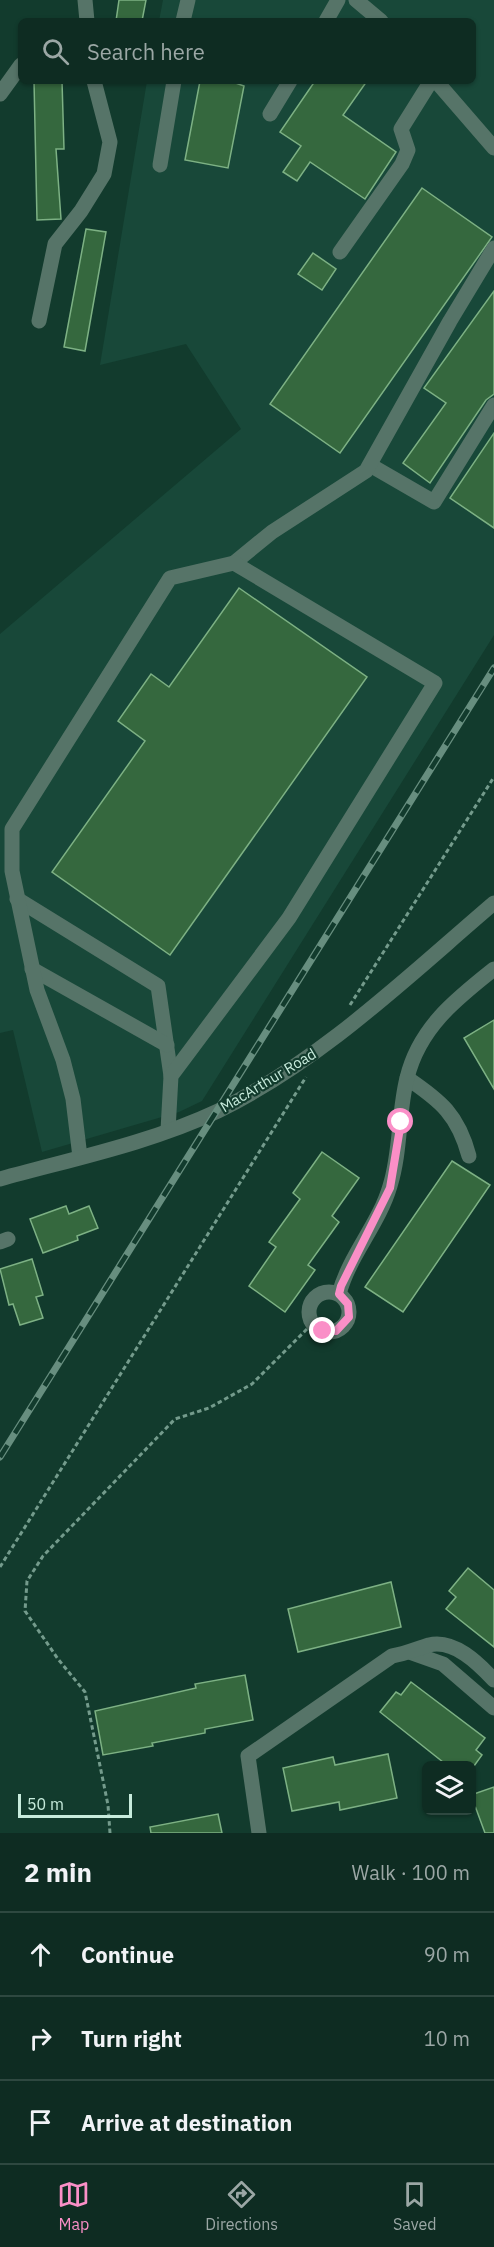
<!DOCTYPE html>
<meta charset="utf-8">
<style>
:root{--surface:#0e2c22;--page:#17342a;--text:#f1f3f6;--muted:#9ba7a5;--line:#2e4840;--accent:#fa8fc7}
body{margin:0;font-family:"IBM Plex Sans",sans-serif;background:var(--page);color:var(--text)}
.controls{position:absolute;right:18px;bottom:18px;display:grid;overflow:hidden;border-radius:9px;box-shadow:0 2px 4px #0004}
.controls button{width:54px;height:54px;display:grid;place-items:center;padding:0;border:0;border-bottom:2px solid var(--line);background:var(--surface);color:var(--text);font:30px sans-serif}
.scale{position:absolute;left:18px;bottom:15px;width:114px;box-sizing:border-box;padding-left:6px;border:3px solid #c7ebdc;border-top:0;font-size:16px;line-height:21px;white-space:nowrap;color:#c7ebdc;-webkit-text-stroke:4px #123b2d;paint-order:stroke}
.stop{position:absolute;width:18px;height:18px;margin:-14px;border:4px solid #fa8fc7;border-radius:50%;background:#fff}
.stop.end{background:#fa8fc7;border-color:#fff;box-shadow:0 2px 6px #0008}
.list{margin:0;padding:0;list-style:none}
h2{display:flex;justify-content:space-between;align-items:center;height:78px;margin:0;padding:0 24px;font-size:26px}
h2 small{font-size:20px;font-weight:400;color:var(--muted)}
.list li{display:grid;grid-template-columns:39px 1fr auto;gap:18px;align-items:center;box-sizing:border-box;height:84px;padding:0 24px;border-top:2px solid var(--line)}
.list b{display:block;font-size:22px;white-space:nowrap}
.list em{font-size:20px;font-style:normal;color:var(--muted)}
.icon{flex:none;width:33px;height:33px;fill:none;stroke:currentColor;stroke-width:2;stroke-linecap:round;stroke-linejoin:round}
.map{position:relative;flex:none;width:494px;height:1833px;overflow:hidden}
.search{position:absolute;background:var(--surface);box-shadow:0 2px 4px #0004;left:18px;right:18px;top:18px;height:66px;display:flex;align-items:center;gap:15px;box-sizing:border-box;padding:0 21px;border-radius:9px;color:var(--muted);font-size:22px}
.sheet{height:330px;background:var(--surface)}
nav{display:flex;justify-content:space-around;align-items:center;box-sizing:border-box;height:84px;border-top:2px solid var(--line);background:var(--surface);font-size:16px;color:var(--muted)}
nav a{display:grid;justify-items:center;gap:3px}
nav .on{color:var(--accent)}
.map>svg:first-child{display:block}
.built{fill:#184839}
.building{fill:#35683e;stroke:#7db184;stroke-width:1.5}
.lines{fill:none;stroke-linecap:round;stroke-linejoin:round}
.path{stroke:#749b8c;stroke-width:3;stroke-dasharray:4.5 3;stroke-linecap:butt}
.minor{stroke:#567468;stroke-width:15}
.rail-casing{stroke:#678e7f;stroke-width:7}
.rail{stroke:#123b2d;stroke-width:4.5;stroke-dasharray:14;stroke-linecap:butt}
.route{stroke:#fa8fc7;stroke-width:8}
.labels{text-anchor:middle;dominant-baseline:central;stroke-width:4.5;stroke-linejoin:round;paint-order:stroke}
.street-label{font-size:15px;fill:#c7ebdc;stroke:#123b2d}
</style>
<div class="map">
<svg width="494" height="1833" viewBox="0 0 494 1833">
<rect width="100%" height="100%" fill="#123b2d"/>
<path class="built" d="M 163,0 L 494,0 L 494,635 L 202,1101 L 179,1112 L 42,1152 L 13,1030 L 0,1033 L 0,634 L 241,429 L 186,344 L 100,365 L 147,81 L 473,81 L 473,21 L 159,21 Z"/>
<g class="building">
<path d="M 119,0 L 146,0 L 142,21 L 116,21 Z"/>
<path d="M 34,81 L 62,81 L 64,149 L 56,149 L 61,219 L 37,220 Z"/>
<path d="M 200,81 L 230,81 L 244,86 L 228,168 L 185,160 Z"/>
<path d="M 315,81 L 367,81 L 343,115 L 396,152 L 365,199 L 310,162 L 297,181 L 283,172 L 301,146 L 280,132 Z"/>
<path d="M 422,188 L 492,237 L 340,453 L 270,404 Z"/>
<path d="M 86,229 L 106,232 L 85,351 L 64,347 Z"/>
<path d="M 313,253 L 336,269 L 322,290 L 298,274 Z"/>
<path d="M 494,291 L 494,394 L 486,400 L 430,483 L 403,463 L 446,403 L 424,388 Z"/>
<path d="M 494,433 L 494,528 L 450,498 Z"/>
<path d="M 239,588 L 367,677 L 170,955 L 52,872 L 145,741 L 118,721 L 151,674 L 169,687 Z"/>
<path d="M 494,1020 L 494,1089 L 464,1038 Z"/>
<path d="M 322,1152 L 359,1178 L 332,1216 L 339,1222 L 308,1265 L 315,1270 L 285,1312 L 249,1286 L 276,1247 L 269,1242 L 300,1199 L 293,1193 Z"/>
<path d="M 452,1161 L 490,1185 L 403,1312 L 365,1287 Z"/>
<path d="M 66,1206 L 69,1214 L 89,1206 L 98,1228 L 77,1236 L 78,1240 L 43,1253 L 30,1219 Z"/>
<path d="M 32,1259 L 43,1295 L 36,1297 L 43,1318 L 20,1325 L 13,1304 L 9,1305 L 0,1269 Z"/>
<path d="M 468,1568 L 494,1590 L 494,1647 L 446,1609 L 456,1597 L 449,1591 Z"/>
<path d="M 391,1582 L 401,1627 L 298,1652 L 288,1609 Z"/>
<path d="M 245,1675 L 253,1720 L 205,1729 L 205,1733 L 152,1743 L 153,1746 L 103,1755 L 95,1711 L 196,1688 L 195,1684 Z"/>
<path d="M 411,1682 L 485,1738 L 476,1750 L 482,1755 L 474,1766 L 448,1766 L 380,1712 L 396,1692 L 401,1695 Z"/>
<path d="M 388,1754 L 397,1798 L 340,1810 L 339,1802 L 292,1811 L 283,1768 L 333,1757 L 335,1765 Z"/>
<path d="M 494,1787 L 494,1833 L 485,1833 L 471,1795 Z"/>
<path d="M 218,1814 L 222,1833 L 151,1833 L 150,1827 Z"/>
</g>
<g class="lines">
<g class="path">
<path d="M 350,1005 L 494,777"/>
<path d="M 0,1567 L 306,1077"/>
<path d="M 110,1833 L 108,1805 L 85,1692 L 58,1659 L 25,1611 L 27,1581 L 43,1556 L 175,1419 L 209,1408 L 252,1384 L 312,1324"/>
</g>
<g class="minor">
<path d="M 85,0 L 87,21"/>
<path d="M 356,0 L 381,21"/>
<path d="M 183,21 L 188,0"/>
<path d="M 326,21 L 338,0"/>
<path d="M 436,81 L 494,148"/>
<path d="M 0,94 L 21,65"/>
<path d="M 270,114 L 290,81"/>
<path d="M 160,165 L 174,81"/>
<path d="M 340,252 L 402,164 L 408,150 L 401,129 L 431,81"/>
<path d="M 39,321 L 55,244 L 81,211 L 104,174 L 110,142 L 94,81"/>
<path d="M 370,465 L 434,502 L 494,405"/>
<path d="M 234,563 L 272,532 L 366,471 L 450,321 L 494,248"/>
<path d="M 17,899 L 158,986 L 171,1076"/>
<path d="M 32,969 L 167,1045"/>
<path d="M 407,1078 C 441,1101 458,1115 469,1156"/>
<path d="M 80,1157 L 73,1099 L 63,1060 L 37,990 L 12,871 L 12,829 L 170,578 L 234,563 L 435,683 L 289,918 L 171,1076 L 168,1130"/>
<path d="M 0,1179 C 72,1159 150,1143 218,1111 C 322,1060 406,978 494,903"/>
<path d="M 0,1242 L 8,1239"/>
<circle cx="329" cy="1312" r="20"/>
<path d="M 339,1294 C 349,1256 379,1224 390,1186 C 401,1151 398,1113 407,1078 C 419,1028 456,999 494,969"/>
<path d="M 412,1653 L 443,1664 L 494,1708"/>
<path d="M 259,1833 L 248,1756 L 392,1656 C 405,1654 416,1649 429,1645 C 454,1639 478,1663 494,1680"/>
</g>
<g class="rail-casing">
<path id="rail" d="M 0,1457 L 494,668"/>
</g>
<use href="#rail" class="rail"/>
</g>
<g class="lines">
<path class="route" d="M 323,1331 L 336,1331 L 349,1317 L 348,1304 L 339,1294 L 341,1286 L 390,1188 L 401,1122"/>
</g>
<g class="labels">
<g class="street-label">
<text transform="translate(268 1080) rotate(-31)">MacArthur Road</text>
</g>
</g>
</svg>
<div class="controls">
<button><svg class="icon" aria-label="layers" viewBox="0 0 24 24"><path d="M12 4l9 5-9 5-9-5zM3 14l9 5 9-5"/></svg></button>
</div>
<div class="scale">50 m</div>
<div class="stop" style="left:401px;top:1122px"></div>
<div class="stop end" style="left:323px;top:1331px"></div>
<div class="search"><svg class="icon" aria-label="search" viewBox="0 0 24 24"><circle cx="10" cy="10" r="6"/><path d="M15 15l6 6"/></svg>Search here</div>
</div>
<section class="sheet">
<h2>2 min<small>Walk · 100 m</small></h2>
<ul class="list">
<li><svg class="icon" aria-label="ahead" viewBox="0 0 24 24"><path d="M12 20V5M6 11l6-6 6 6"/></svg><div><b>Continue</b></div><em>90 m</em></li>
<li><svg class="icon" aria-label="right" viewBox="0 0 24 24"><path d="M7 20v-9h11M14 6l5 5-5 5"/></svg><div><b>Turn right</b></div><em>10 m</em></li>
<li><svg class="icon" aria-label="arrive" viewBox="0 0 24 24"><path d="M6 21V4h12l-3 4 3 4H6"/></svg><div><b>Arrive at destination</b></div></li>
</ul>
</section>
<nav>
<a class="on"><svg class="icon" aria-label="map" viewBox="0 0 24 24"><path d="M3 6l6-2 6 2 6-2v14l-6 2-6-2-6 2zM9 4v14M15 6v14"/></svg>Map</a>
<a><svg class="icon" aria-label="directions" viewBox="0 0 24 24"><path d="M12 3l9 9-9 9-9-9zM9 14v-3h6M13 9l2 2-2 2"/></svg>Directions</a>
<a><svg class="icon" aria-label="saved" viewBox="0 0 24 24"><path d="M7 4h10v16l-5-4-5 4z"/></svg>Saved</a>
</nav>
